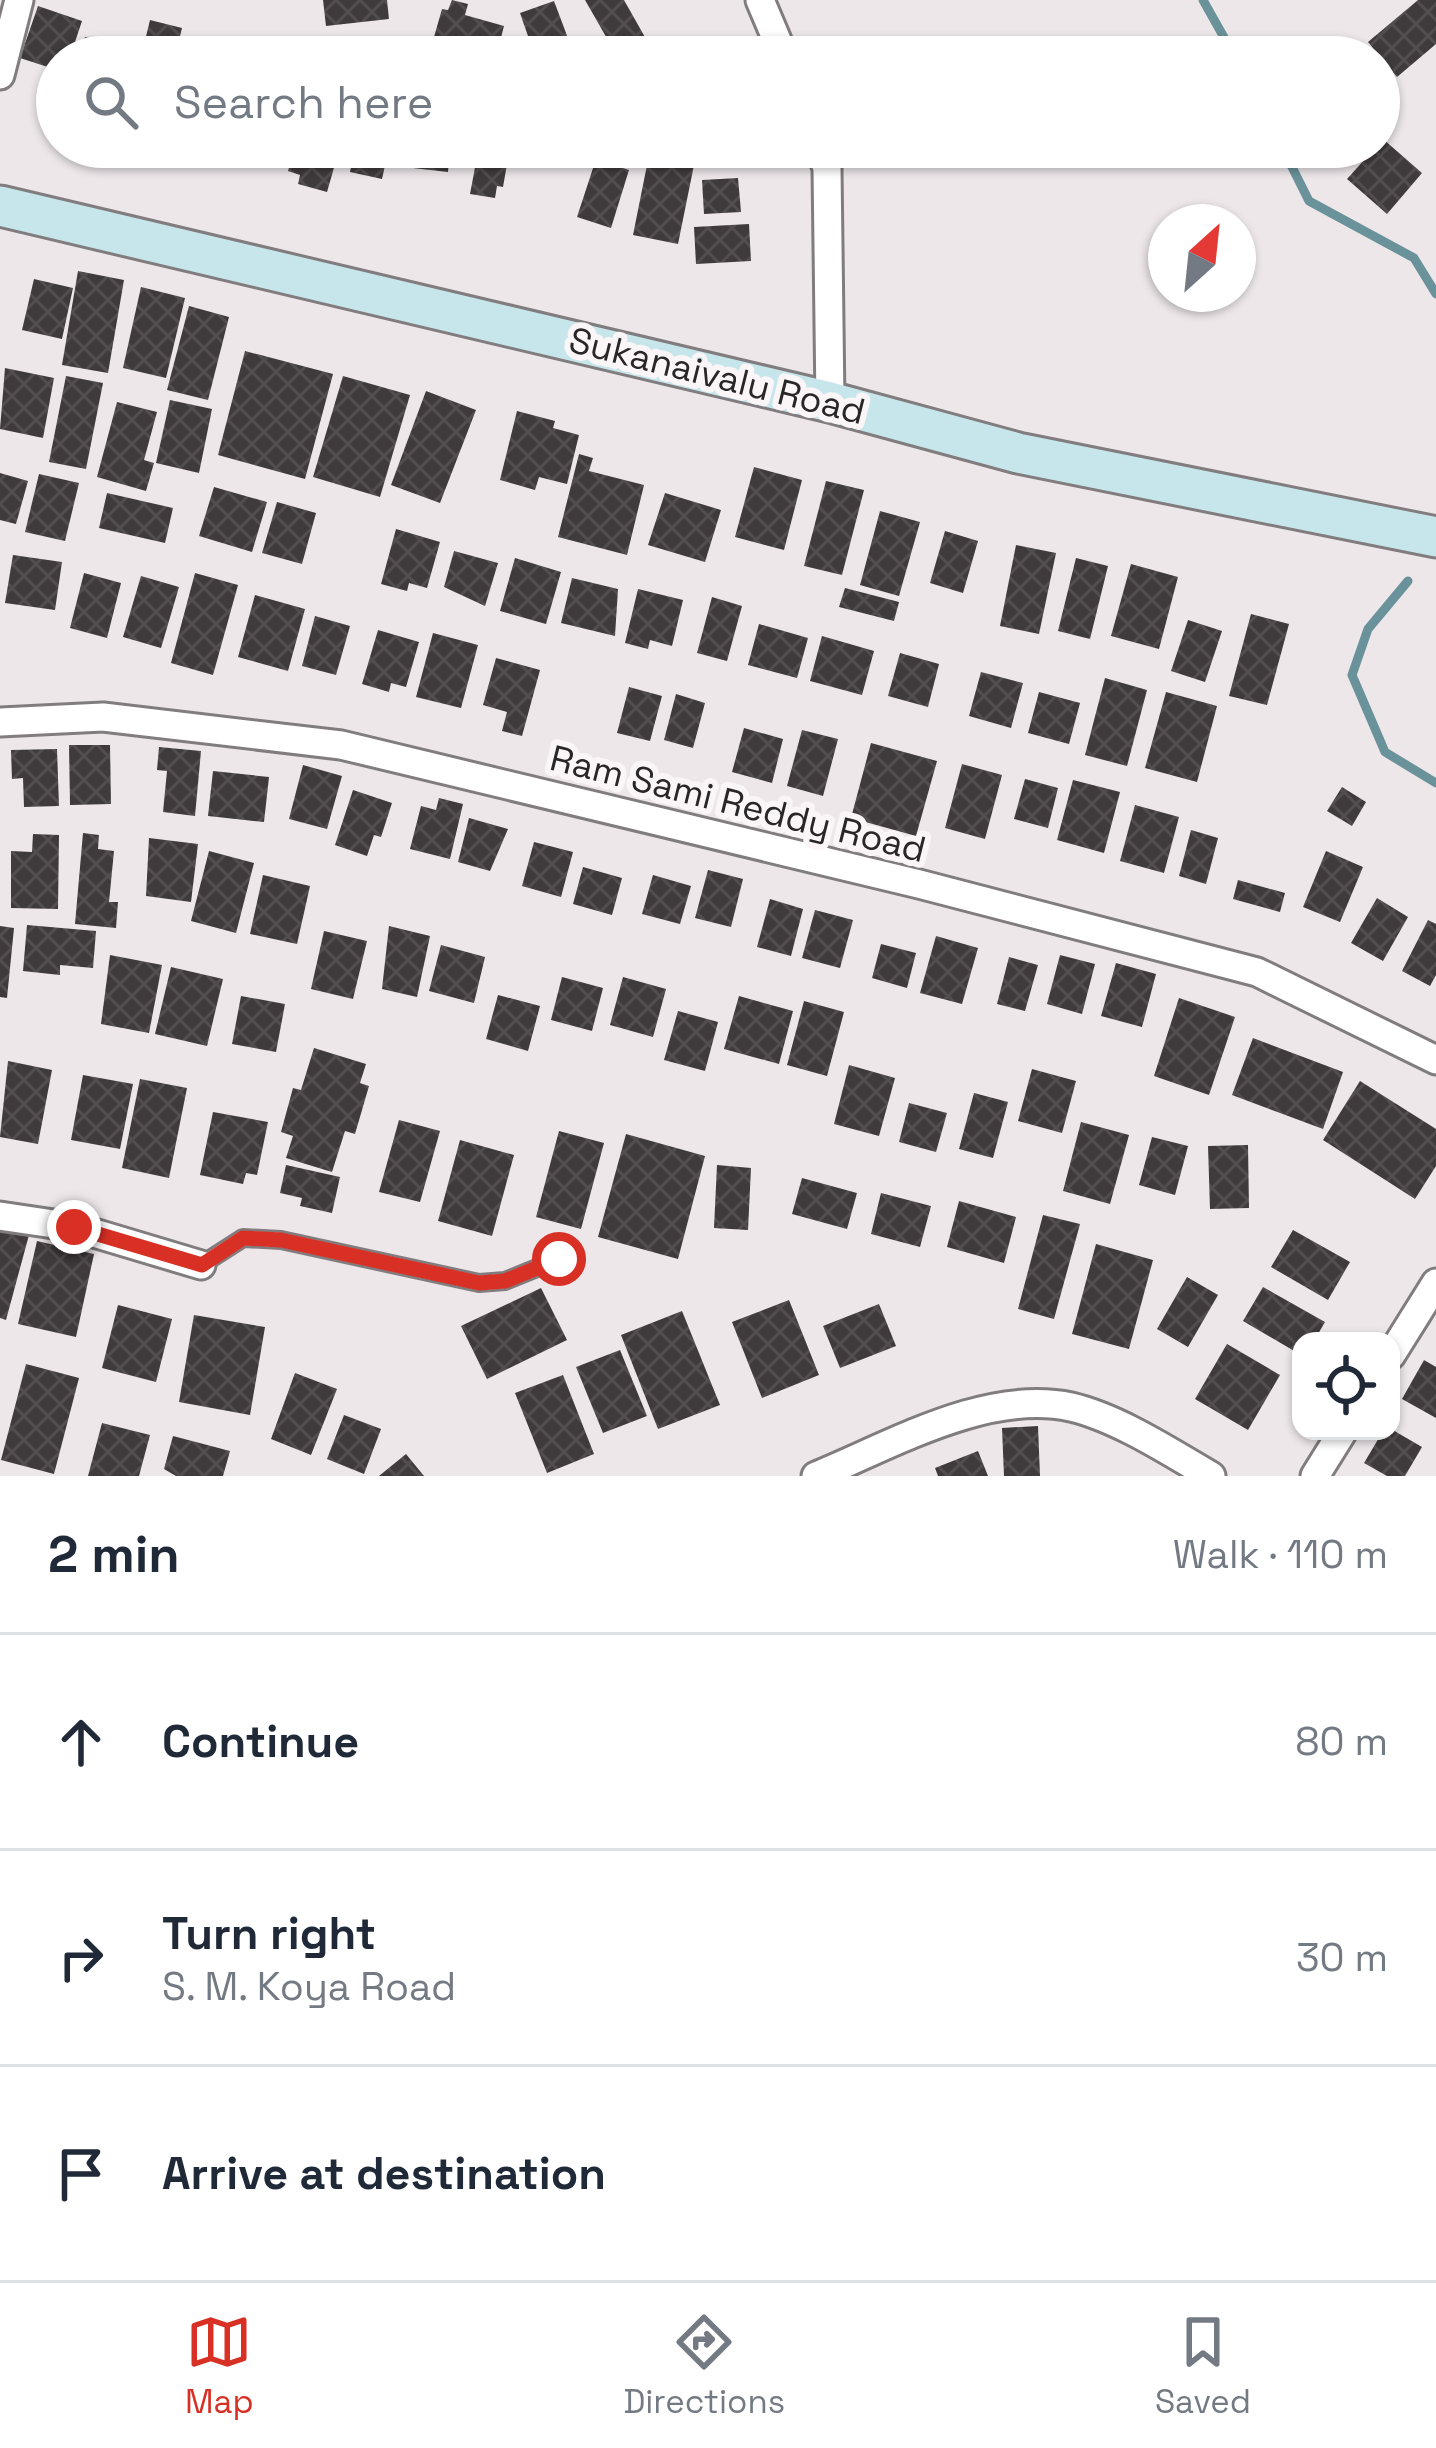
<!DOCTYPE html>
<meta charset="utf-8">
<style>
:root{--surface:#fff;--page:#f6f6f7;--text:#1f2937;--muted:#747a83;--line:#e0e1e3;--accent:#d93025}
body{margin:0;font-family:"Space Grotesk",sans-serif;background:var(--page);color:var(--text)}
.controls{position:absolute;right:36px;bottom:36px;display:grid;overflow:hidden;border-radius:24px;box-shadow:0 3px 9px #0004}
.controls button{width:108px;height:108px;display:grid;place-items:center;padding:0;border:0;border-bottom:3px solid var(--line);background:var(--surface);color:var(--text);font:60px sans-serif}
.compass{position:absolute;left:1148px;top:204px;width:108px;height:108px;border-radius:50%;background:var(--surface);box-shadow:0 3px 9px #0004;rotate:27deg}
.stop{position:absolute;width:36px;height:36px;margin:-27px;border:9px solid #d93025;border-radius:50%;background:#fff}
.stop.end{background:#d93025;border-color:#fff;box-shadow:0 3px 12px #0008}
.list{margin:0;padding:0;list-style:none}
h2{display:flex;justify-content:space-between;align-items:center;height:156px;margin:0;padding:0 48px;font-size:51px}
h2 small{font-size:39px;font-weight:400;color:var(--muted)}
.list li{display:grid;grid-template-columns:78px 1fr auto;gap:36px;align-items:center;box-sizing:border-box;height:216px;padding:0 48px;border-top:3px solid var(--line)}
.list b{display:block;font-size:45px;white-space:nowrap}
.list p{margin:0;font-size:39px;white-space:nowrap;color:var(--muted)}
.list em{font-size:39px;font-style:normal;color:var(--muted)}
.icon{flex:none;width:66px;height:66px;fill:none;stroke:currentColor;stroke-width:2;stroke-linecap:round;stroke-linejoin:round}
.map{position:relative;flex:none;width:1436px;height:1476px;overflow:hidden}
.search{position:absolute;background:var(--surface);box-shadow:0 3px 9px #0004;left:36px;right:36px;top:36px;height:132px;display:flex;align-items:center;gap:30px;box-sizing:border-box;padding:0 42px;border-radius:66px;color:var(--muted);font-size:45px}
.sheet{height:804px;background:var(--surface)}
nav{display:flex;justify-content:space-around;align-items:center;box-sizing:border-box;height:168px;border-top:3px solid var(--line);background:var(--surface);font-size:33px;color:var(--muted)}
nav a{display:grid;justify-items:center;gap:6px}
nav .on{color:var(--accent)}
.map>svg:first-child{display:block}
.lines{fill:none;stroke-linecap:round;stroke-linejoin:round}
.stream{stroke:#6a929a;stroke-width:9}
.building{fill:url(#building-cross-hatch)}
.lane-casing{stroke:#817c7e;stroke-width:20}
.street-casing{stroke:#817c7e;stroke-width:33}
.secondary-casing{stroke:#817c7e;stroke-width:45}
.lane{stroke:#fff;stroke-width:14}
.street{stroke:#fff;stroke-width:27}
.secondary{stroke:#c7e6ec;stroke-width:39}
.route{stroke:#d93025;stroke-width:15}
.labels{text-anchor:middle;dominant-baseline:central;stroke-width:12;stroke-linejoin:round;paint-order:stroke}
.street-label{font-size:36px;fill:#282627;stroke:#faf5f7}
</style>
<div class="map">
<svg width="1436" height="1476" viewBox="0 0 1436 1476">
<defs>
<pattern id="building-cross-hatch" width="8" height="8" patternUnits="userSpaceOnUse" patternTransform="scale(3)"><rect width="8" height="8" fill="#3f3a3c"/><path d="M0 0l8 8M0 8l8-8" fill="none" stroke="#524e50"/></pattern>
</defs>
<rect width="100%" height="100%" fill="#ede7ea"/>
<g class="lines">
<g class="stream">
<path d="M 1203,0 L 1235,57"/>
<path d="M 1282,147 L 1309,201 L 1414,258 L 1436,294"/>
<path d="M 1408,581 L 1368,629 L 1352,675 L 1385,752 L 1436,783"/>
</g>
</g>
<g class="building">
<path d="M 323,0 L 387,0 L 389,19 L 326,26 Z"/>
<path d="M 452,0 L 468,4 L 465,15 L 504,26 L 496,57 L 432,44 L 442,9 L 448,10 Z"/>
<path d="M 585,0 L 624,0 L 646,39 L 617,56 Z"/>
<path d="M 1418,0 L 1436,0 L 1436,44 L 1397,77 L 1368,42 Z"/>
<path d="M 554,1 L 575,57 L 525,57 L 520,43 L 529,39 L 520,13 Z"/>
<path d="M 38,6 L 82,21 L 70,57 L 57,57 L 57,70 L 20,58 Z"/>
<path d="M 150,20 L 182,28 L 175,57 L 141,57 Z"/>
<path d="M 85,37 L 126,47 L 124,57 L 80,57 Z"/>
<path d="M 1383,139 L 1422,173 L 1387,214 L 1347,179 Z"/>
<path d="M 295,147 L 340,147 L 327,192 L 298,184 L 300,175 L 288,171 Z"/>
<path d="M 355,147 L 389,147 L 382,179 L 350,172 Z"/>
<path d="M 415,147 L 450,147 L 448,172 L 413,168 Z"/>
<path d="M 470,147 L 510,147 L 503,187 L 497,186 L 495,198 L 470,194 L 477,157 L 468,156 Z"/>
<path d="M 650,150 L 681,156 L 679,163 L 694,165 L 678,244 L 633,235 Z"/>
<path d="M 596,159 L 629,170 L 611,228 L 577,217 Z"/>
<path d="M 738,178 L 741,212 L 704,214 L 702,180 Z"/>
<path d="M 749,224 L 751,261 L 696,264 L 694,227 Z"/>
<path d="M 78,271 L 124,280 L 108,373 L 62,365 Z"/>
<path d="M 34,279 L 73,288 L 62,339 L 22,330 Z"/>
<path d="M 141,287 L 185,298 L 166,378 L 123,368 Z"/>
<path d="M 189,306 L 229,317 L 208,400 L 167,390 Z"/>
<path d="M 245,351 L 333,374 L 305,479 L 218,455 Z"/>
<path d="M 5,368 L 54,378 L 43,438 L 0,429 Z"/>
<path d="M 66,376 L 103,383 L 86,469 L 49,462 Z"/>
<path d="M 343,376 L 410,395 L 380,497 L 313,477 Z"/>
<path d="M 426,391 L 476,410 L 440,503 L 391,485 Z"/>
<path d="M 170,400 L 212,409 L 199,473 L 156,463 Z"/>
<path d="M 117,402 L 157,412 L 144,460 L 154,463 L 146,491 L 97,477 Z"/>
<path d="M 517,411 L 555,421 L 553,428 L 579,435 L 567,484 L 539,477 L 535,490 L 500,480 Z"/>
<path d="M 579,454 L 593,458 L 589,471 L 644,485 L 627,555 L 558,537 Z"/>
<path d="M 754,467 L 802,480 L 784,550 L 735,537 Z"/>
<path d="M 0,473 L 28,481 L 16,524 L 0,520 Z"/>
<path d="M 39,474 L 79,483 L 65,541 L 25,532 Z"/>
<path d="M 826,481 L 864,490 L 842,575 L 804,566 Z"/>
<path d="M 214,487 L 267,502 L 252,552 L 199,536 Z"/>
<path d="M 107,493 L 173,508 L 165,543 L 99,528 Z"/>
<path d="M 665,493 L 721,510 L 705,562 L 648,545 Z"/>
<path d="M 277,502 L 316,513 L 302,564 L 262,553 Z"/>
<path d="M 880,511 L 920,522 L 899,596 L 860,585 Z"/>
<path d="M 396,529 L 440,542 L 427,588 L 409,583 L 407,591 L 381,584 Z"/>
<path d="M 945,531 L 978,541 L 963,593 L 930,583 Z"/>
<path d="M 1016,545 L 1056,553 L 1039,634 L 1000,626 Z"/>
<path d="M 454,551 L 498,563 L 485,606 L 444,587 Z"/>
<path d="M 13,555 L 62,562 L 55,610 L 5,603 Z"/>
<path d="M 515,558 L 561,572 L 546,624 L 500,611 Z"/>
<path d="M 1076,558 L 1108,566 L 1090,639 L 1058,631 Z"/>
<path d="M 1131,564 L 1178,577 L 1159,649 L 1111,636 Z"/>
<path d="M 84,573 L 121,583 L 107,638 L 70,628 Z"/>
<path d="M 195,573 L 238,585 L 213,675 L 171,663 Z"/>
<path d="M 141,576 L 179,587 L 161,648 L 123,637 Z"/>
<path d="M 572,578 L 618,589 L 615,636 L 561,623 Z"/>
<path d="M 845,588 L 899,602 L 894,621 L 839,607 Z"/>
<path d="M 638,589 L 683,600 L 672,646 L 650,640 L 648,649 L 625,643 Z"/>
<path d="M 255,595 L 305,609 L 288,671 L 238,657 Z"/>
<path d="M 712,597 L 742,606 L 727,661 L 697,653 Z"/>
<path d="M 1251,614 L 1289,624 L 1267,705 L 1229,696 Z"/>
<path d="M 315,616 L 350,626 L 336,675 L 302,666 Z"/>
<path d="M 1188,620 L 1222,631 L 1205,682 L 1171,671 Z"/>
<path d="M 759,624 L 808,638 L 797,678 L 748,665 Z"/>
<path d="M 378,630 L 419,642 L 406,687 L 391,683 L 389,692 L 362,684 Z"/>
<path d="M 433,633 L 478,645 L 461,708 L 416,697 Z"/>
<path d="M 822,636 L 874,651 L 862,695 L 810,681 Z"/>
<path d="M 900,653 L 939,664 L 928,707 L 888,696 Z"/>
<path d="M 496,658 L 540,670 L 522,736 L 502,731 L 507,712 L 483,705 Z"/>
<path d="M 981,672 L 1023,683 L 1011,728 L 969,716 Z"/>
<path d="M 1105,678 L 1147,690 L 1127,766 L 1085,755 Z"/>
<path d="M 629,687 L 662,696 L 650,741 L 617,733 Z"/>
<path d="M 1039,692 L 1080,703 L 1069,744 L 1028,733 Z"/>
<path d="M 1166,692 L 1217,706 L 1197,782 L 1145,768 Z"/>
<path d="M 676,694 L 705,703 L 693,748 L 664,740 Z"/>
<path d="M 744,728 L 783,739 L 772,783 L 732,772 Z"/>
<path d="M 802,730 L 838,739 L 823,796 L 787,786 Z"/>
<path d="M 871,743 L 937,761 L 916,836 L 851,818 Z"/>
<path d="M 69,745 L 110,745 L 111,804 L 70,805 Z"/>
<path d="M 159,747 L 201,751 L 195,816 L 163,812 L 167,771 L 157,770 Z"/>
<path d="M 57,749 L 59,806 L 24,807 L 23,778 L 12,779 L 11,750 Z"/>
<path d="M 962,764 L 1002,775 L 985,839 L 945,828 Z"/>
<path d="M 303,765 L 342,776 L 327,829 L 289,819 Z"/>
<path d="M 213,771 L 269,777 L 264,822 L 208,816 Z"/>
<path d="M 1025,779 L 1058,788 L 1048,828 L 1014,819 Z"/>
<path d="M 1073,780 L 1120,792 L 1104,853 L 1057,840 Z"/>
<path d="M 1342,787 L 1366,802 L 1352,826 L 1327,811 Z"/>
<path d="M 353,790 L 392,803 L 381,837 L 374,835 L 367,856 L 335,845 Z"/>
<path d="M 439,798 L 463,804 L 450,859 L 410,849 L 421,806 L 436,810 Z"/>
<path d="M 1135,805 L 1179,817 L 1164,873 L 1120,861 Z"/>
<path d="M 469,818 L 508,829 L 490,871 L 458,862 Z"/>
<path d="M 1191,830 L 1218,838 L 1206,884 L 1179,876 Z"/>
<path d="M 83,833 L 99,835 L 98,849 L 114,851 L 109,902 L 118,902 L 116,928 L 75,924 Z"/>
<path d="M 33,834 L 59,835 L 58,909 L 11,908 L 11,851 L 32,852 Z"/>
<path d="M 149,838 L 198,844 L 191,902 L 146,896 Z"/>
<path d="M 534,842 L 573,852 L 561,897 L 522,886 Z"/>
<path d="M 209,851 L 254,863 L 236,933 L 191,921 Z"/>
<path d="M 1326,851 L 1363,867 L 1340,922 L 1303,907 Z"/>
<path d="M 583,867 L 622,878 L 612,915 L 573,904 Z"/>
<path d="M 708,870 L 743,879 L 731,927 L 695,918 Z"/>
<path d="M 263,875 L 310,886 L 297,944 L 250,934 Z"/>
<path d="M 653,875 L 691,886 L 680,924 L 642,914 Z"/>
<path d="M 1238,880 L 1285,893 L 1280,912 L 1233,899 Z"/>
<path d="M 1377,898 L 1408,917 L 1383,961 L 1351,943 Z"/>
<path d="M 770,899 L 803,909 L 791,956 L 757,947 Z"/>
<path d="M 815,910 L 853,920 L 840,968 L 802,958 Z"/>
<path d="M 1428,920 L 1436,924 L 1436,975 L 1430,986 L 1402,971 Z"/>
<path d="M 27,925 L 96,931 L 93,968 L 60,965 L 60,975 L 23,971 Z"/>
<path d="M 0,926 L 14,928 L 7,998 L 0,997 Z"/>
<path d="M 389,926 L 430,936 L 417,997 L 382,989 Z"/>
<path d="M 324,931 L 367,941 L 353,999 L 311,989 Z"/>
<path d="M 936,936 L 978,948 L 962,1004 L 920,993 Z"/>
<path d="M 881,944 L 916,953 L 907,988 L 872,978 Z"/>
<path d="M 441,945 L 485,957 L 474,1003 L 429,991 Z"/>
<path d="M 110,955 L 162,965 L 149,1033 L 101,1024 Z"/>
<path d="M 1060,955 L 1095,964 L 1082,1014 L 1047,1004 Z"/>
<path d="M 1009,957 L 1038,965 L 1025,1011 L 997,1004 Z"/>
<path d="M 1116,963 L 1156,974 L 1142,1027 L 1101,1016 Z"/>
<path d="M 171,967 L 223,979 L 207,1046 L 155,1034 Z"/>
<path d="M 562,977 L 603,988 L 592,1031 L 551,1020 Z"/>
<path d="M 623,977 L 666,989 L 653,1037 L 610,1025 Z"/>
<path d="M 498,995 L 540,1006 L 528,1051 L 486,1039 Z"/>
<path d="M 241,996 L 285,1004 L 276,1052 L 232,1044 Z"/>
<path d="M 739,996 L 793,1011 L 779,1064 L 724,1049 Z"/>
<path d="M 1179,998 L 1235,1017 L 1209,1095 L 1154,1076 Z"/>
<path d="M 804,1001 L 844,1012 L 827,1076 L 787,1065 Z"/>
<path d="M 678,1011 L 718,1022 L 705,1071 L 664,1060 Z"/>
<path d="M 1253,1038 L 1343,1072 L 1323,1129 L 1232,1095 Z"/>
<path d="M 314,1048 L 366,1064 L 360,1083 L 369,1086 L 355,1134 L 345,1131 L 332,1172 L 286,1158 L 293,1136 L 281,1132 L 293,1088 L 301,1090 Z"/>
<path d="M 8,1061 L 52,1070 L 38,1144 L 0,1137 Z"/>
<path d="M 849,1065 L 895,1078 L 879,1136 L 834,1124 Z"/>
<path d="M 1032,1069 L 1076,1081 L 1062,1133 L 1018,1121 Z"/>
<path d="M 83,1075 L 133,1084 L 120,1149 L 71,1140 Z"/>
<path d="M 140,1079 L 187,1088 L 169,1178 L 122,1168 Z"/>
<path d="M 1360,1081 L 1436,1129 L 1436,1166 L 1415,1199 L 1323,1140 Z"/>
<path d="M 974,1093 L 1008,1102 L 993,1158 L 959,1149 Z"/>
<path d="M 909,1103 L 947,1113 L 936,1152 L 899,1142 Z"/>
<path d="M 213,1112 L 268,1122 L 257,1175 L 246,1173 L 243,1184 L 200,1175 Z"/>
<path d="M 399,1120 L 440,1131 L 420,1202 L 379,1192 Z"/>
<path d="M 1081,1122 L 1129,1135 L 1110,1204 L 1063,1191 Z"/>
<path d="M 559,1131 L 604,1143 L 581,1229 L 536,1217 Z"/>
<path d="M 626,1134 L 705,1156 L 678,1259 L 598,1237 Z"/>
<path d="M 1152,1137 L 1188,1146 L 1175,1195 L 1139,1185 Z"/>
<path d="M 460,1140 L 514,1155 L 492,1236 L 438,1221 Z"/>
<path d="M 1248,1145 L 1249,1208 L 1210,1209 L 1208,1146 Z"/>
<path d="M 286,1165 L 340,1177 L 332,1213 L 300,1206 L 302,1198 L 280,1193 Z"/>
<path d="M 717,1165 L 751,1168 L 748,1230 L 714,1228 Z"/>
<path d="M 802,1178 L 857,1193 L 847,1229 L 792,1214 Z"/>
<path d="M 881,1193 L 931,1206 L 920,1247 L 871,1234 Z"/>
<path d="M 959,1201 L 1016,1217 L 1004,1263 L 947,1247 Z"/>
<path d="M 1043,1215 L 1080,1224 L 1054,1319 L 1018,1309 Z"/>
<path d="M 0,1227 L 29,1235 L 6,1320 L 0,1318 Z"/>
<path d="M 1293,1230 L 1350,1262 L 1328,1300 L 1271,1267 Z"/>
<path d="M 37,1241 L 94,1254 L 76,1337 L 18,1324 Z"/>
<path d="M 1096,1244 L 1153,1260 L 1129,1349 L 1072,1334 Z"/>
<path d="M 1187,1277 L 1218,1295 L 1188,1347 L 1157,1329 Z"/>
<path d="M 1263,1287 L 1325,1322 L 1314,1341 L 1301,1341 L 1301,1355 L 1243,1321 Z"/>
<path d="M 541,1288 L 567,1340 L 487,1379 L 461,1326 Z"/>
<path d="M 789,1300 L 819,1375 L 762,1398 L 732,1322 Z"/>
<path d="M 879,1304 L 896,1346 L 840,1368 L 823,1326 Z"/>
<path d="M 118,1305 L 172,1319 L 156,1382 L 102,1368 Z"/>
<path d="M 682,1311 L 720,1405 L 658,1429 L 621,1335 Z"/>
<path d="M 194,1315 L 265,1327 L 250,1415 L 179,1402 Z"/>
<path d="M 1227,1344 L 1280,1375 L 1248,1430 L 1195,1399 Z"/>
<path d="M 620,1350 L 647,1416 L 603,1433 L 576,1367 Z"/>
<path d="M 1424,1360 L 1436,1367 L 1436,1418 L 1402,1399 Z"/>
<path d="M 26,1364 L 79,1378 L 54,1474 L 1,1460 Z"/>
<path d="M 295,1373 L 337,1389 L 311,1455 L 271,1439 Z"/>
<path d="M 563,1375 L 594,1454 L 547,1473 L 515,1393 Z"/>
<path d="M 344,1415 L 381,1429 L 364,1474 L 327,1459 Z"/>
<path d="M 102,1423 L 150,1435 L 139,1476 L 88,1476 Z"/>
<path d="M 1038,1426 L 1040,1476 L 1004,1476 L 1002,1428 Z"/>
<path d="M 1391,1429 L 1422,1447 L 1405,1476 L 1387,1476 L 1364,1463 L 1383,1431 Z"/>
<path d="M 173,1436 L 230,1451 L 223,1476 L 176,1476 L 164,1469 Z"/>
<path d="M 978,1451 L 988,1476 L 938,1476 L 935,1468 Z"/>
<path d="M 406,1454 L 424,1476 L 379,1476 Z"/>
</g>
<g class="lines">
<g class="lane-casing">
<path id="lane" d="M 201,1265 L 243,1238 L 281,1240 L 479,1283 L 505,1281 L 559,1259"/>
</g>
<g class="street-casing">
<g id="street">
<path d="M 760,0 L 784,57"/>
<path d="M 0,75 L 19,0"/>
<path d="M 819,147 L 827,168 L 830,402"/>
<path d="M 0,722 L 103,717 L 341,745 L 919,884 L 1257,972 L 1436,1060"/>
<path d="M 0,1216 L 74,1227 L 201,1265"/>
<path d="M 1391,1355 L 1436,1283"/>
<path d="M 816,1476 C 892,1445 986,1389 1071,1407 C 1118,1418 1170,1452 1211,1476"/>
<path d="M 1315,1476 L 1343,1431"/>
</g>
</g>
<g class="secondary-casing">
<path id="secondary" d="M 0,206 L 830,402 L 1018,453 L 1436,537"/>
</g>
<use href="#lane" class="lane"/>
<use href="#street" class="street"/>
<use href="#secondary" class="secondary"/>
</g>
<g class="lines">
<path class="route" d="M 74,1227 L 202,1265 L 243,1238 L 281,1240 L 479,1283 L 505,1281 L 559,1259"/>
</g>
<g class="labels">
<g class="street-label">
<text transform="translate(717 376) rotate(14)">Sukanaivalu Road</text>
<text transform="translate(738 804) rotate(14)">Ram Sami Reddy Road</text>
</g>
</g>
</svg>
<div class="controls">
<button><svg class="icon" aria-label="locate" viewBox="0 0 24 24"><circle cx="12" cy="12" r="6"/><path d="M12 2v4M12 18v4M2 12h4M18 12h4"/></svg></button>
</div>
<svg class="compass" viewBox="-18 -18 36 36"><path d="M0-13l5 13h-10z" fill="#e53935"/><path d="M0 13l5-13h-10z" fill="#747a83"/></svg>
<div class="stop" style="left:559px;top:1259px"></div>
<div class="stop end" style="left:74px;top:1227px"></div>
<div class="search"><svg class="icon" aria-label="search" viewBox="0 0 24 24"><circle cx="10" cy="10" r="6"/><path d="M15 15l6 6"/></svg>Search here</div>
</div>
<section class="sheet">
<h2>2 min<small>Walk · 110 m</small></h2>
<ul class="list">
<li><svg class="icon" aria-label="ahead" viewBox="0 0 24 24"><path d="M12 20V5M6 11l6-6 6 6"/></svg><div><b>Continue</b></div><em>80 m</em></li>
<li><svg class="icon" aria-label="right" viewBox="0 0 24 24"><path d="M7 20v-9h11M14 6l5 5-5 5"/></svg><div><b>Turn right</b><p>S. M. Koya Road</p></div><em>30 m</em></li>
<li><svg class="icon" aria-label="arrive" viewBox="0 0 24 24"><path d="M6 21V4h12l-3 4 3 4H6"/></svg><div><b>Arrive at destination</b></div></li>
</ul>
</section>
<nav>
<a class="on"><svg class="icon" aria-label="map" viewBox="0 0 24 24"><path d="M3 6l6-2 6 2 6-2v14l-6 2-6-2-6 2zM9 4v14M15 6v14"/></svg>Map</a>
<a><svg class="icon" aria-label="directions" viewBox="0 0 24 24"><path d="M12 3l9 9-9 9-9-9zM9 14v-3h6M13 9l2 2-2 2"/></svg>Directions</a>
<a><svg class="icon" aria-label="saved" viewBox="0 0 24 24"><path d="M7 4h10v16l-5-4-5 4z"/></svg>Saved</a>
</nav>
